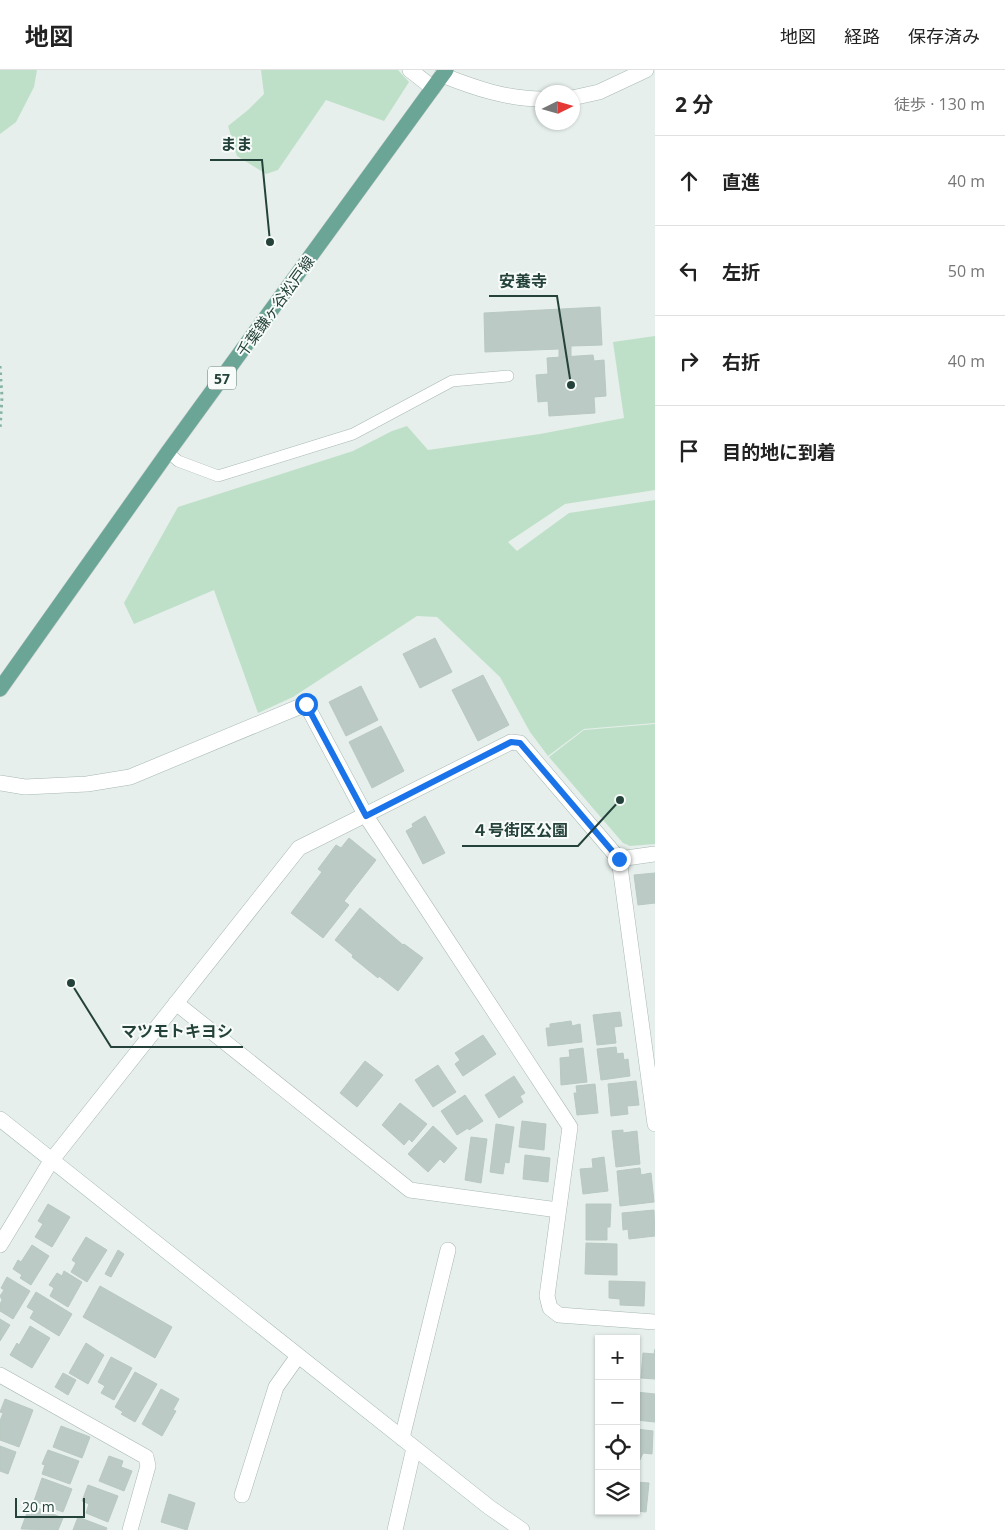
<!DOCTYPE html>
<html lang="ja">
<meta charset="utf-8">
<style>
:root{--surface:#fff;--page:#f6f6f6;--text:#222;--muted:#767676;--line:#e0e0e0}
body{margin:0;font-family:"Open Sans","Noto Sans JP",sans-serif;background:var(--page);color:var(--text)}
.controls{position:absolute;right:15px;bottom:15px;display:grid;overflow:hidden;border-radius:0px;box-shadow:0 1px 4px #0004}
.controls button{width:45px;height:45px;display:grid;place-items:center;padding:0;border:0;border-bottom:1px solid var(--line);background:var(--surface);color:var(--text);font:25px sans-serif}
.compass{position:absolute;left:535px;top:15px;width:45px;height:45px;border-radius:50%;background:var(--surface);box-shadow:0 1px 4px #0004;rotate:85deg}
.scale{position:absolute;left:15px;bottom:12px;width:70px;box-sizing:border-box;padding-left:5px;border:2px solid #24423a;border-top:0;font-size:14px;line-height:18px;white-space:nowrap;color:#24423a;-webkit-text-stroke:4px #f7fbf9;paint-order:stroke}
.stop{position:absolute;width:15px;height:15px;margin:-11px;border:4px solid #1a73e8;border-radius:50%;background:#fff}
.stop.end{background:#1a73e8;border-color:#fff;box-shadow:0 1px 5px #0008}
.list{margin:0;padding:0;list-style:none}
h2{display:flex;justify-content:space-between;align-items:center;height:65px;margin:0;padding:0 20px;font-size:21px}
h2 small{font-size:16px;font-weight:400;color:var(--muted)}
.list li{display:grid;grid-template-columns:32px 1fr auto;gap:15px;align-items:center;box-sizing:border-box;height:90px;padding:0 20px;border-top:1px solid var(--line)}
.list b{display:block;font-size:19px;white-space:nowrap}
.list em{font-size:16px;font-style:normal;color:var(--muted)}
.icon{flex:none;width:28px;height:28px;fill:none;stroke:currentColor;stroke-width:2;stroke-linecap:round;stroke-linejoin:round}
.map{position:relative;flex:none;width:655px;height:1460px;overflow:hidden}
header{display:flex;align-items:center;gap:30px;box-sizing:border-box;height:70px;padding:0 25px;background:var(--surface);border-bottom:1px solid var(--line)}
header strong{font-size:24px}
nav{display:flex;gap:28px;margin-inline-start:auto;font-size:18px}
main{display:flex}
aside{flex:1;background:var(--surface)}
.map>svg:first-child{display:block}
.green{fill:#bfe0c8}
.building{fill:#bbcac4;stroke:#b8c9c2}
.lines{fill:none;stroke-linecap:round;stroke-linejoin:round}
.lane-casing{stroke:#a8b8b2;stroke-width:12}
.street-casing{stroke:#a8b8b2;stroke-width:16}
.secondary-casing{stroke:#a4bbb3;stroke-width:16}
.primary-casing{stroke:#c2cac8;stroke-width:16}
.path{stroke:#86b3a5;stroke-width:3;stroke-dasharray:2.5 4;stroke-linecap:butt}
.lane{stroke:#fff;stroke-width:11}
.street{stroke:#fff;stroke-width:15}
.secondary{stroke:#fff;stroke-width:15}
.primary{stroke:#6aa596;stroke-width:15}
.route{stroke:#1a73e8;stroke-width:6}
.labels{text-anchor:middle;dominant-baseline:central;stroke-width:4;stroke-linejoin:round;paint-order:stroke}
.shield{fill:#f7fbf9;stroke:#637a73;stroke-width:1}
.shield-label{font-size:14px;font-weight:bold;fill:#24423a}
.street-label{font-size:15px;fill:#24423a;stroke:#f7fbf9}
.leader{fill:none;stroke:#24423a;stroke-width:2}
.callout-dot{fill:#24423a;stroke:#f7fbf9;stroke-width:2}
.callout-label{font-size:16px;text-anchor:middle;font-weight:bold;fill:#24423a;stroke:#f7fbf9;stroke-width:4;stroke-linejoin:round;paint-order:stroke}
</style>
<header>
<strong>地図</strong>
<nav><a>地図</a><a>経路</a><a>保存済み</a></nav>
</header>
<main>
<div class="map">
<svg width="655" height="1460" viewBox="0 0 655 1460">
<rect width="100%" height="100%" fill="#e6efeb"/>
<g class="green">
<path d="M 0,0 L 37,0 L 34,17 L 16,52 L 0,64 Z"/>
<path d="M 261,0 L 398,0 L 409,12 L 384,51 L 326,30 L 278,100 L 266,104 L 237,86 L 228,56 L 248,40 L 264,24 Z"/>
<path d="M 655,266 L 655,420 L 565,434 L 508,472 L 517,481 L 569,443 L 655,430 L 655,653 L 584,659 L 548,686 L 530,662 L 500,607 L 437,547 L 417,546 L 293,627 L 258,643 L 214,520 L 134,554 L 124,533 L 178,437 L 353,381 L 392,361 L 407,356 L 428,380 L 540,364 L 624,348 L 613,272 Z"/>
<path d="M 655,654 L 655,774 L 630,776 L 623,773 L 549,687 L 584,660 Z"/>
</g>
<g class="building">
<path d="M 600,237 L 602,275 L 571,276 L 571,287 L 559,287 L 559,279 L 485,282 L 484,243 Z"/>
<path d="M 593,285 L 594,291 L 604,290 L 606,326 L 594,327 L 595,343 L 549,346 L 548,331 L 538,332 L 536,305 L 548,304 L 547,288 Z"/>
<path d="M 435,568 L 452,602 L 420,618 L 403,584 Z"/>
<path d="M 483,605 L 509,655 L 478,671 L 452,620 Z"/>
<path d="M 361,616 L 378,650 L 346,666 L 329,632 Z"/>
<path d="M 381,656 L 404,701 L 372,718 L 349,672 Z"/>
<path d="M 425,746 L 445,783 L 423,794 L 406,761 L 413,757 L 412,754 Z"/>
<path d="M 349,768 L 376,790 L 344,831 L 349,835 L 323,868 L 291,843 L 322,802 L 318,799 L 336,775 L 341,778 Z"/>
<path d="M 655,803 L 655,833 L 638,835 L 634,805 Z"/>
<path d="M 360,838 L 403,875 L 404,874 L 423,888 L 398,921 L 379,906 L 378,908 L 352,887 L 353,885 L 335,870 Z"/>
<path d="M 620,942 L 622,956 L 614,957 L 616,973 L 597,975 L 593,945 Z"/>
<path d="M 571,951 L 572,956 L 580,954 L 582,972 L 548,976 L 546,958 L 550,958 L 550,954 Z"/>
<path d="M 483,965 L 496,984 L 463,1006 L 455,994 L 460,990 L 455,983 Z"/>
<path d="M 616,977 L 617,984 L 623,983 L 624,990 L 628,989 L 630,1006 L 601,1010 L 597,979 Z"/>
<path d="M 583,978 L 587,1012 L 561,1015 L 560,988 L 570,987 L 569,980 Z"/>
<path d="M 365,991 L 383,1005 L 357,1037 L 340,1023 Z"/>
<path d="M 438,995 L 456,1022 L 433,1037 L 415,1010 Z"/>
<path d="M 514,1006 L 525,1023 L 520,1026 L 523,1032 L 499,1048 L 485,1025 Z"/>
<path d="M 636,1011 L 639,1035 L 627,1036 L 628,1044 L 611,1046 L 608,1014 Z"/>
<path d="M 595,1014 L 598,1043 L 577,1045 L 574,1023 L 577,1023 L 576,1016 Z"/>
<path d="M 465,1025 L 483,1051 L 469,1060 L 468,1058 L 457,1065 L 441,1041 Z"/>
<path d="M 400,1033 L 427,1054 L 412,1072 L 409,1069 L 404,1075 L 382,1055 Z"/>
<path d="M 522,1051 L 546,1054 L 544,1080 L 519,1077 Z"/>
<path d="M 496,1054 L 514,1057 L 509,1093 L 505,1092 L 503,1104 L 490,1102 Z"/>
<path d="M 433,1056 L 457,1078 L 444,1093 L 440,1089 L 428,1102 L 408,1084 Z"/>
<path d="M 623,1060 L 623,1063 L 637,1061 L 640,1094 L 616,1097 L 612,1061 Z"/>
<path d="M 471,1067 L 487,1069 L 481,1113 L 465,1110 Z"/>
<path d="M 525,1085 L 550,1088 L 548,1112 L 523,1109 Z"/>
<path d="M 604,1087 L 608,1121 L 583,1124 L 580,1099 L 593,1098 L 592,1089 Z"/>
<path d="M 640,1098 L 641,1105 L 651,1103 L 654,1132 L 620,1136 L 617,1101 Z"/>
<path d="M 48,1134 L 70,1147 L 52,1177 L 35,1167 L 43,1154 L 38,1151 Z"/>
<path d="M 586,1134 L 611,1134 L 610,1157 L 607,1157 L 607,1170 L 586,1170 Z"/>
<path d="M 654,1140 L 655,1166 L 629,1169 L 628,1159 L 623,1160 L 622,1143 Z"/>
<path d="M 86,1167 L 107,1180 L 87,1212 L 71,1202 L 76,1193 L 72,1190 Z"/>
<path d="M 586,1173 L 617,1174 L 617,1205 L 585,1204 Z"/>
<path d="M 32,1175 L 49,1186 L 31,1215 L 20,1208 L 22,1205 L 13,1199 L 18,1190 L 21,1192 Z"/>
<path d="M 118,1180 L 124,1184 L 111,1207 L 105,1204 Z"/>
<path d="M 64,1201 L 82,1212 L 68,1237 L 50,1226 L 54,1218 L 49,1215 L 57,1203 L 62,1206 Z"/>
<path d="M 7,1207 L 30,1221 L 13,1249 L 0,1241 L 0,1234 L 2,1230 L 0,1226 L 4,1220 L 1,1218 Z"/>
<path d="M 609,1211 L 645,1212 L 644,1236 L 620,1235 L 620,1229 L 609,1228 Z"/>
<path d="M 100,1216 L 172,1257 L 155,1288 L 83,1247 Z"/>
<path d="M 36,1222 L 72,1244 L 59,1266 L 30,1248 L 34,1241 L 27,1237 Z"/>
<path d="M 0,1249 L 10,1255 L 0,1271 Z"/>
<path d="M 30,1256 L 50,1268 L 32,1298 L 10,1285 L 17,1273 L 19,1275 Z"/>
<path d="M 86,1273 L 104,1285 L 88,1314 L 69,1303 Z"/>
<path d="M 655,1279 L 655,1309 L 641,1308 L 643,1283 L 654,1284 Z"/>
<path d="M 111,1287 L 132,1298 L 114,1330 L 101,1323 L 105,1316 L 98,1312 Z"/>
<path d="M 135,1302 L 157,1314 L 135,1352 L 121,1344 L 123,1342 L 115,1337 Z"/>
<path d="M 63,1303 L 76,1310 L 68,1325 L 55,1317 Z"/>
<path d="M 161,1319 L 179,1329 L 173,1340 L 176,1341 L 162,1366 L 142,1354 Z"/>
<path d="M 636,1322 L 655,1324 L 655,1352 L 636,1350 Z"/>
<path d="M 5,1329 L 33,1340 L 19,1377 L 0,1370 L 0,1351 L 3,1343 L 0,1342 Z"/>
<path d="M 61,1356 L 90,1367 L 82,1388 L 53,1377 Z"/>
<path d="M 636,1359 L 653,1361 L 652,1384 L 643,1383 L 640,1390 L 636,1390 Z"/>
<path d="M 0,1376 L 16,1382 L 8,1404 L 0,1401 Z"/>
<path d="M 48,1380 L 79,1391 L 70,1414 L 42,1404 L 45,1395 L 42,1394 Z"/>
<path d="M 109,1386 L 123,1391 L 121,1397 L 132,1401 L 124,1421 L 99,1411 Z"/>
<path d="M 42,1408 L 72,1419 L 63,1442 L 34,1431 Z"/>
<path d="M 636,1412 L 649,1413 L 646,1442 L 636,1441 Z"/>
<path d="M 88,1415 L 118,1426 L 108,1452 L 86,1443 L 89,1434 L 82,1431 Z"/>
<path d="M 169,1424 L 195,1433 L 187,1460 L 161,1452 Z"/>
<path d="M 30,1435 L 63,1448 L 58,1460 L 21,1459 Z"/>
<path d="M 78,1447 L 107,1458 L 106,1460 L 73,1460 Z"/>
</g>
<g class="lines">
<g class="lane-casing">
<path id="lane" d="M 168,382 L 178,391 L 218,406 L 353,364 L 452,311 L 508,306"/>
</g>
<g class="street-casing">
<g id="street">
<path d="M 410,0 L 433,18"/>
<path d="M 442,5 C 475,18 507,29 542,29"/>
<path d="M 572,28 L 599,22 L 646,0"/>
<path d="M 0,713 L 25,717 L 87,714 L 130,707 L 306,634 L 366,746 L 570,1057 L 547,1226 L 550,1238 L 559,1245 L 655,1252"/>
<path d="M 619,789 L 655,784"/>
<path d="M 176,933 L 410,1120 L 558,1140"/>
<path d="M 0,1175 L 51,1091 L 299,778 L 511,672 L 520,673 L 619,789 L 655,1054"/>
<path d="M 0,1305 L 146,1387 L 148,1396 L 130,1460"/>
<path d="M 402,1368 L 448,1180"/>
<path d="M 242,1425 L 276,1317 L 298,1286"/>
<path d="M 395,1460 L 414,1378"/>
</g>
</g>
<g class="secondary-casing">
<path id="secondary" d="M 0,1049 L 489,1437 L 522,1460"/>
</g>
<g class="primary-casing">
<path id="primary" d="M 0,619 L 168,382 L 446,0"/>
</g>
<path class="path" d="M 0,296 L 2,327 L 0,360"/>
<use href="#lane" class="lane"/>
<use href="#street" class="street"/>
<use href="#secondary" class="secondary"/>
<use href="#primary" class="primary"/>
</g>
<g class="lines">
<path class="route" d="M 306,634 L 366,746 L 511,672 L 520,673 L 619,789"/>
</g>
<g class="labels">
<rect class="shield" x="208" y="296.5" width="28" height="23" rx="4"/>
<g class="shield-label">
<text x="222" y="308">57</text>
</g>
<g class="street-label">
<text transform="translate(275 236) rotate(-54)">千葉鎌ヶ谷松戸線</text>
</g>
</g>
<path class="leader" d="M270 172L262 90H210M571 315L557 226H489M620 730L578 776H462M71 913L111 977H243"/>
<g class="callout-dot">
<circle cx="270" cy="172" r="5"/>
<circle cx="571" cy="315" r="5"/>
<circle cx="620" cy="730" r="5"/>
<circle cx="71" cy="913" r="5"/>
</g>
<g class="callout-label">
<text x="236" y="80">まま</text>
<text x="523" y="217">安養寺</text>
<text x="520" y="766">４号街区公園</text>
<text x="177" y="967">マツモトキヨシ</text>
</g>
</svg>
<div class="controls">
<button>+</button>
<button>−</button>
<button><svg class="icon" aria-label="locate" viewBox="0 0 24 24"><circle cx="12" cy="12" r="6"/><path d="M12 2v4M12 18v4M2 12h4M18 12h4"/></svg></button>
<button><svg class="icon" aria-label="layers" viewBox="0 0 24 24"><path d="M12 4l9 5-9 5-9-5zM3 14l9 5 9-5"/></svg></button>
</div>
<svg class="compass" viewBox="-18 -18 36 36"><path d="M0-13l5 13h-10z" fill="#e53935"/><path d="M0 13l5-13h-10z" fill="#767676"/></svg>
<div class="scale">20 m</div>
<div class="stop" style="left:306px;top:634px"></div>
<div class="stop end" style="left:619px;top:789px"></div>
</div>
<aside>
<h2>2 分<small>徒歩 · 130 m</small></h2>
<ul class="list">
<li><svg class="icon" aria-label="ahead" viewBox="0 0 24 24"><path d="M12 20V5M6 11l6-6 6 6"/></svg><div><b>直進</b></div><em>40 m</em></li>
<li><svg class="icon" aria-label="left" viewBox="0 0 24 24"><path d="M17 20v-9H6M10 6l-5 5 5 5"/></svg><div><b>左折</b></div><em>50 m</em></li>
<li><svg class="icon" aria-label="right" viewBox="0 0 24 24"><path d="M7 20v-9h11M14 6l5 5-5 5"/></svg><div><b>右折</b></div><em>40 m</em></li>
<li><svg class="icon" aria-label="arrive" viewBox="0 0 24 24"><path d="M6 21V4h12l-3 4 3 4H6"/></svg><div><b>目的地に到着</b></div></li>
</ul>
</aside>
</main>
